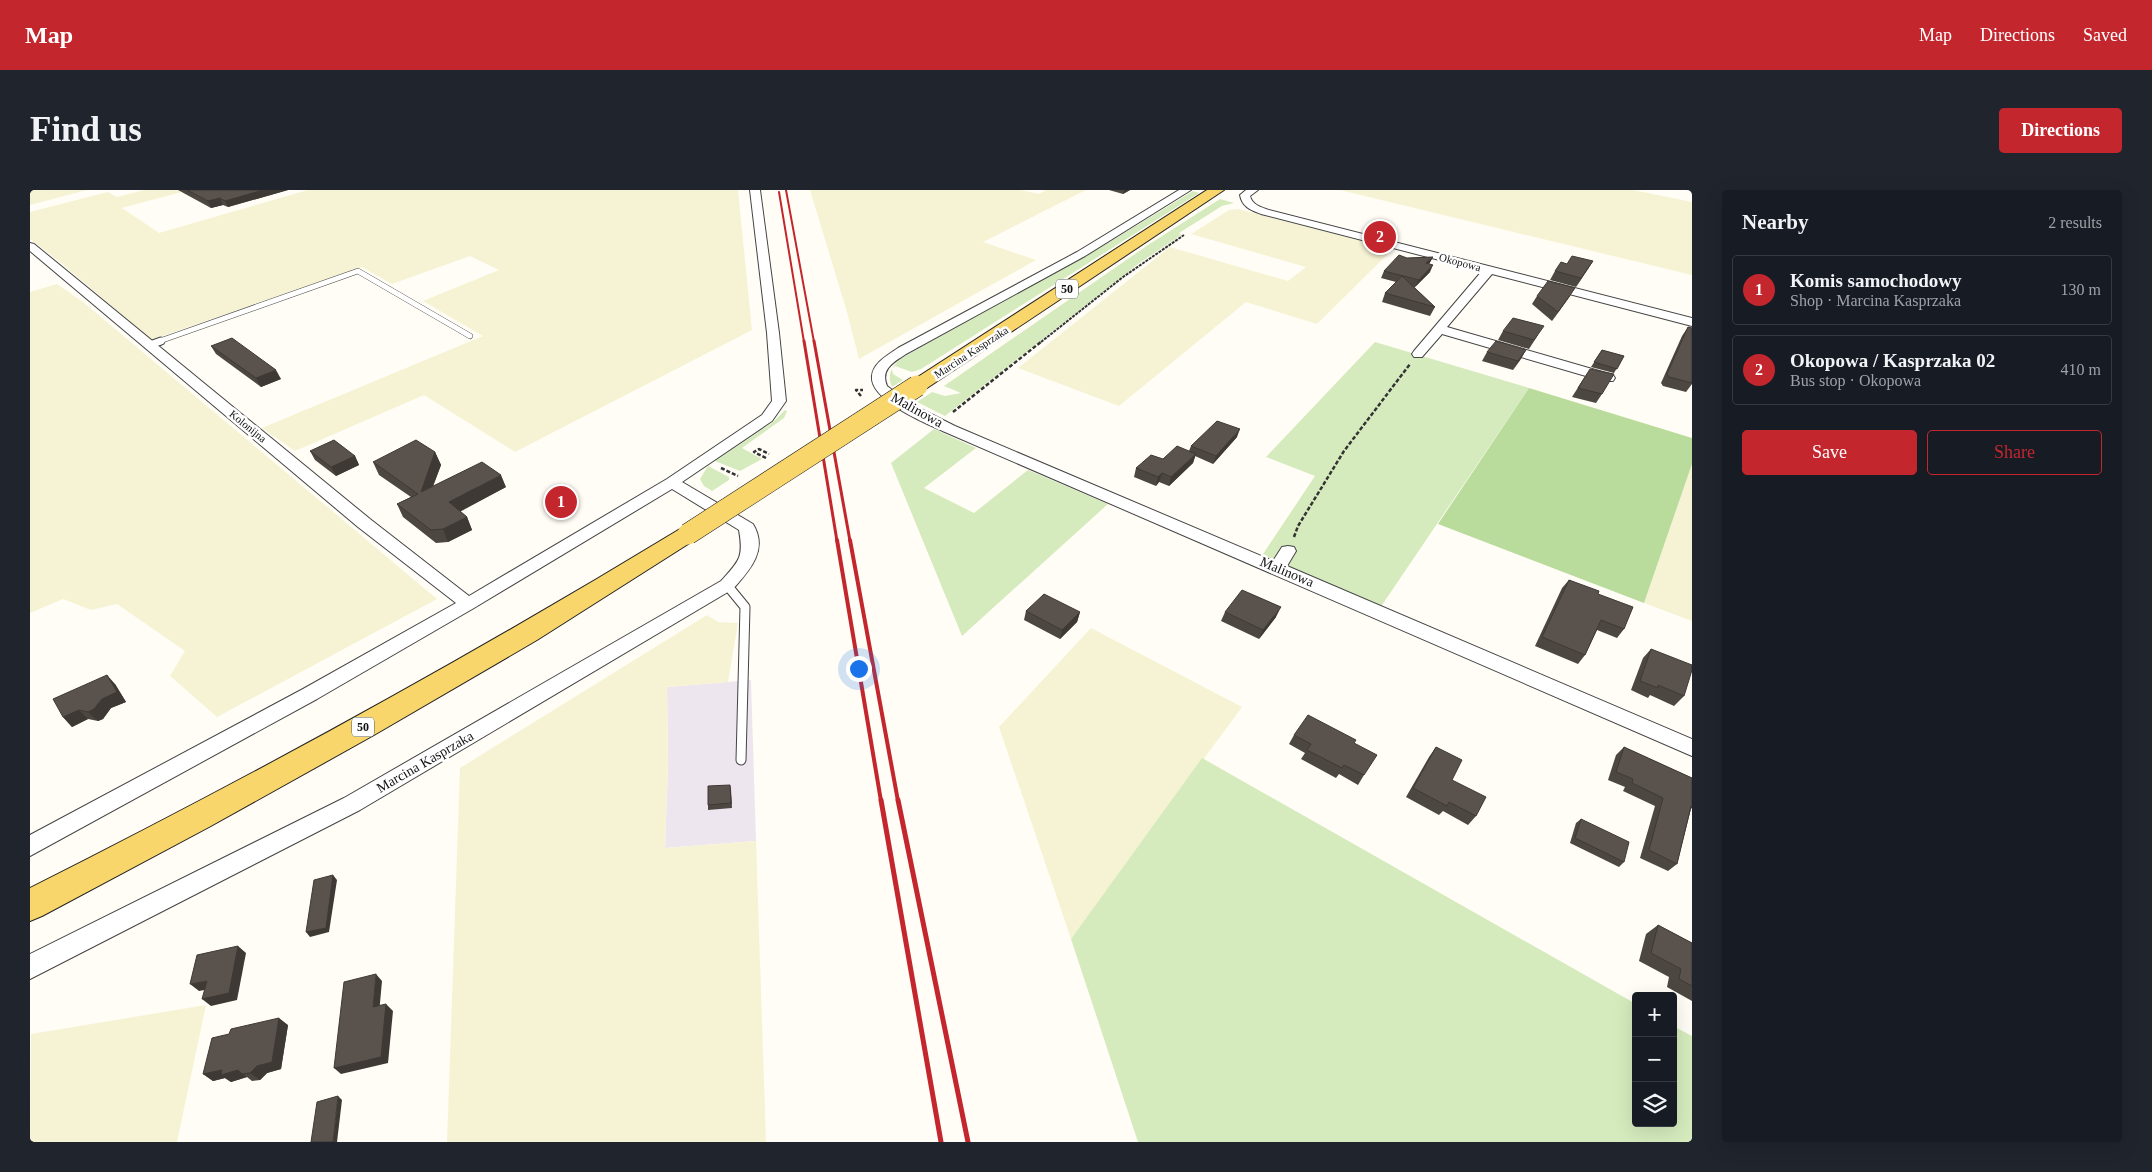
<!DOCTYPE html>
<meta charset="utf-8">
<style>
:root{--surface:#171b24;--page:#20242c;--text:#f1f3f6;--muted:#9ea1a6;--line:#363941;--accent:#c4262e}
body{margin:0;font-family:Georgia,serif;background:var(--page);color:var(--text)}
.controls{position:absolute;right:15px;bottom:15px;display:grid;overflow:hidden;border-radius:5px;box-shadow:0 5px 20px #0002}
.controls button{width:45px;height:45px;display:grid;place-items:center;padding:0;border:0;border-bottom:1px solid var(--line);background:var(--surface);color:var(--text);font:25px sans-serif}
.you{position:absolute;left:828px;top:478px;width:18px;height:18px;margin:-12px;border:4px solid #fff;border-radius:50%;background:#1a73e8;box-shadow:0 0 0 8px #1a73e833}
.badge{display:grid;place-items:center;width:32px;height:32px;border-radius:50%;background:var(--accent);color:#fff;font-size:16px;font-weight:700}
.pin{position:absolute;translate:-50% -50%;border:2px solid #fff;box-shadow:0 1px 5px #0006}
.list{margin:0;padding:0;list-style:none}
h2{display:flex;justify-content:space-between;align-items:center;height:65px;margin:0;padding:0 20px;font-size:21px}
h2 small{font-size:16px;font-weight:400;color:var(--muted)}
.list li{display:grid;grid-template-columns:32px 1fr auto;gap:15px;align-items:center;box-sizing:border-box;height:70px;margin:0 10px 10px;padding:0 10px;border:1px solid var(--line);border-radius:5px}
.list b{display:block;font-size:19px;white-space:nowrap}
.list p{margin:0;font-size:16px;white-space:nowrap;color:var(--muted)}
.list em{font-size:16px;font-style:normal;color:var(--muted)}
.actions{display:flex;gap:10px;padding:15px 20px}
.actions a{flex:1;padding:11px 0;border:1px solid var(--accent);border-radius:5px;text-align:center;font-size:18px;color:var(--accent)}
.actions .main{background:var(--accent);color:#fff}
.icon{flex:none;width:28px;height:28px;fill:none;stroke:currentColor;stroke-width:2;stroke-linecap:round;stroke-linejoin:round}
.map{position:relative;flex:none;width:1662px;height:952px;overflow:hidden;border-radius:5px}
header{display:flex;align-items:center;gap:30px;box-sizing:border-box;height:70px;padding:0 25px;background:var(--accent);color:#fff}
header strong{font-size:24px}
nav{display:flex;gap:28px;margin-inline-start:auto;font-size:18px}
.intro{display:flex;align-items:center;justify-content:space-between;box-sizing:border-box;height:120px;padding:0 30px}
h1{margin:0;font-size:35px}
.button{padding:12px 22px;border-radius:5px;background:var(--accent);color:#fff;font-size:18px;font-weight:700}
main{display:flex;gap:30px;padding:0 30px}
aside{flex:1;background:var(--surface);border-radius:5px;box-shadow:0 5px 20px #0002}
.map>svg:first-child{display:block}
.industrial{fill:#eee6ef}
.farmland{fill:#f6f3d4}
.green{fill:#d5ebbd}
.forest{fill:#b9dc9c}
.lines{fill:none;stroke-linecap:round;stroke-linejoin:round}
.lane-far2-casing{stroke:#444;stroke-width:6}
.lane-far1-casing{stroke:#444;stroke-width:9}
.lane-casing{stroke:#444;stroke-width:11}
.street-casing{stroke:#444;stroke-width:2}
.primary-casing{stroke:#222;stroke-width:2}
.path-far1{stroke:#333;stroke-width:2;stroke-dasharray:3 1;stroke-linecap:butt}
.path{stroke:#333;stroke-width:2.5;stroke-dasharray:4 2;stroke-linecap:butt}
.lane-far2{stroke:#fff;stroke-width:5}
.lane-far1{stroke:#fff;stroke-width:7}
.lane{stroke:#fff;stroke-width:9}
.street{fill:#fff;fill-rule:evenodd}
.primary{fill:#f9d66b;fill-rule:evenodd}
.rail-far3{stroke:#c4262e;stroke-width:2}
.rail-far2{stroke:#c4262e;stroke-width:3}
.rail-far1{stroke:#c4262e;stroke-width:4}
.rail{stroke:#c4262e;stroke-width:5}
.primary-bridge-casing{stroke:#222;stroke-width:22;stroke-linecap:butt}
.primary-bridge{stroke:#f9d66b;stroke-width:21}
.wall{fill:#4d4742}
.shaded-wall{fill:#3f3936}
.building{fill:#5a524d;stroke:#3f3936}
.labels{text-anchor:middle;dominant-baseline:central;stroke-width:5;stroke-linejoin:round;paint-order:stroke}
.far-street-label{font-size:11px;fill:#111;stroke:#fff}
.shield{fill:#fff;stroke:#585858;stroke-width:1}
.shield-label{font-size:12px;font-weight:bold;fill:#111}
.street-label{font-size:14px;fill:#111;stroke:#fff}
</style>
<header>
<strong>Map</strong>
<nav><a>Map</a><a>Directions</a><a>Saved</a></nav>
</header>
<div class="intro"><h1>Find us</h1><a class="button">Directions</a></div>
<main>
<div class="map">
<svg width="1662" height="952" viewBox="0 0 1662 952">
<rect width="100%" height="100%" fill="#fffdf5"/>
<path class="industrial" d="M 721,490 L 726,651 L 635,658 L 638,573 L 637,497 Z"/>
<g class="farmland">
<path d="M 0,0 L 57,0 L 0,15 Z"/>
<path d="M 114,0 L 159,0 L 92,18 L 129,43 L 278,0 L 708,0 L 722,140 L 485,262 L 394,205 L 265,261 L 232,238 L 453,146 L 393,111 L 469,80 L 440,66 L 362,94 L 332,77 L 121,150 L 30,72 L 0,49 L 0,22 L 78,2 L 87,7 Z"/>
<path d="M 780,0 L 991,0 L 1009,4 L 1016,0 L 1056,0 L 953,52 L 1006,70 L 829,169 L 817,122 Z"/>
<path d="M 1310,0 L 1603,0 L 1662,12 L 1662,85 Z"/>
<path d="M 1208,19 L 1363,59 L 1287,134 L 1216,112 L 1089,216 L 988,178 L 1140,57 L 1258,91 L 1276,77 L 1161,44 L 1199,20 Z"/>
<path d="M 27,94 L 53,112 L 407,409 L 187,527 L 140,486 L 155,461 L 87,414 L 61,420 L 33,409 L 0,423 L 0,102 Z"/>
<path d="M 1662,274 L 1662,431 L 1614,413 Z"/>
<path d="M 677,425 L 688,432 L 708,433 L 698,492 L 637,497 L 638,573 L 635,658 L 726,651 L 736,952 L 417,952 L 430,578 Z"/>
<path d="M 1061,438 L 1212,517 L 1041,749 L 969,537 Z"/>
<path d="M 176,815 L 147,952 L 0,952 L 1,844 Z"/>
</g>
<g class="green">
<path d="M 1163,1 L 1169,3 L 891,179 L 882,182 L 865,176 L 862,179 L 863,184 L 873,190 L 862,197 C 857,185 861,178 870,169 L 1078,53 Z"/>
<path d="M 1190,9 L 1204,13 L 1192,16 L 1149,43 L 1151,45 L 1108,74 L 920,222 L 915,226 L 887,212 L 902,202 L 915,206 L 931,203 L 914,196 L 1118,55 Z"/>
<path d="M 1345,152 L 1499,198 L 1350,418 L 1231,367 L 1285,286 L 1236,267 Z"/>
<path d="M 755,220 L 757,221 L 754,228 L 712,258 L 732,269 L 710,281 L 685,271 L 742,233 Z"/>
<path d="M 904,239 L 946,258 L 894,298 L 944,323 L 998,280 L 1078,314 L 932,446 L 861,273 Z"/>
<path d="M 678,276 L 699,287 L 699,290 L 682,301 L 674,296 L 670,289 Z"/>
<path d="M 1172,568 L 1606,814 L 1606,933 L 1643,933 L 1643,836 L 1662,846 L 1662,952 L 1108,952 L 1041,749 Z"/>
</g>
<path class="forest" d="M 1499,198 L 1662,248 L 1662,274 L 1614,413 L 1408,334 Z"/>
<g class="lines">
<g class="lane-far2-casing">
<path id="lane-far2" d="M 127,152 L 328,81 L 440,146"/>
</g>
<g class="lane-far1-casing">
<path id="lane-far1" d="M 120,155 L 131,151"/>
</g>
<g class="lane-casing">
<path id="lane" d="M 697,395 L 715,417 L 711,570"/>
</g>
<g class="street-casing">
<g id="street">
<path d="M 720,0 L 730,0 L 749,143 L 756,211 L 742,231 L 652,292 L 723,334 C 739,360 719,381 703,399 L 330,620 L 0,789 L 0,764 L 314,608 L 691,391 C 709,371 714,368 709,340 L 642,299 L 444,418 L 287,509 L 0,666 L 0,645 L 273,499 L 426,413 L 328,337 L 0,61 L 0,53 L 4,54 L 340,329 L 439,406 L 637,289 L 732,225 L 742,211 L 737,143 Z"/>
<path d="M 1149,0 L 1161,0 L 1055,66 L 876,164 C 864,172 850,179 857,196 L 881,214 L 925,236 L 1243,371 L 1252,357 L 1258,356 L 1264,357 L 1266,361 L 1257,376 L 1662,549 L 1662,566 L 915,242 C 897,234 839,210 842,186 C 843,173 858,165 868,158 L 1047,62 Z"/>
<path d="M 1216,0 L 1228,0 L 1220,6 C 1222,15 1231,17 1239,20 L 1662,128 L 1662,136 L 1462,84 L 1417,137 L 1583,185 L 1585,188 L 1583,191 L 1573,191 L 1412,144 L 1392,167 L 1384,167 L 1382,164 L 1384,161 L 1452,81 L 1231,24 C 1221,20 1212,17 1210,5 Z"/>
</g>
</g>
<g class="primary-casing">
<g id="primary">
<path d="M 1177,0 L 1194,0 L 894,200 L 887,202 L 880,200 L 877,196 L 880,192 Z"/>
<path d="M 658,337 L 666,339 L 670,344 L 666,349 L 507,450 L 344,545 L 179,637 L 12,726 L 0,731 L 0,698 C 221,587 438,468 650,339 Z"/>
</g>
</g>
<path class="path-far1" d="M 1011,152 L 1093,87 L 1154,45"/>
<g class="path">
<path d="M 831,206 L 826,200 L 833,200"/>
<path d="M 923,222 L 1012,151"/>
<path d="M 736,268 L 724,262 L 729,259 L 739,264"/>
<path d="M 691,278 L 708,286"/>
<path d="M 1264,347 L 1268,336 L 1314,261 L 1380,174"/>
</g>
<use href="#lane-far2" class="lane-far2"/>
<use href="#lane-far1" class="lane-far1"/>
<use href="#lane" class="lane"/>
<use href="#street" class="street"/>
<use href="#primary" class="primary"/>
<g class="rail-far3">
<path d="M 756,0 L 784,152"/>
<path d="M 749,2 L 774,152"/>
</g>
<g class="rail-far2">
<path d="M 774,151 L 807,351"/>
<path d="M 784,151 L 820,351"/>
</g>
<g class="rail-far1">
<path d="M 807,350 L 851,611"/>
<path d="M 820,350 L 868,611"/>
</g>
<g class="rail">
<path d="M 851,610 L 911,952"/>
<path d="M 868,610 L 938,952"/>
</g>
<g class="primary-bridge-casing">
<path id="primary-bridge" d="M 658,344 L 887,196"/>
</g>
<use href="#primary-bridge" class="primary-bridge"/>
</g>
<g class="wall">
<path d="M 148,0 L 258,0 L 198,17 L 193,15 L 181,18 Z"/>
<path d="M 1079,0 L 1100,0 L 1093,4 Z"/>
<path d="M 1403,67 L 1399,74 L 1400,82 L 1385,97 L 1384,97 L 1405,117 L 1400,126 L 1352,112 L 1355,103 L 1366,92 L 1351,88 L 1354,81 L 1377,68 Z"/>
<path d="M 1563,71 L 1546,97 L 1520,90 L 1525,81 L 1537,74 Z"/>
<path d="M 1507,106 L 1540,106 L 1522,131 L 1502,114 Z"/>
<path d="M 1658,137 L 1662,138 L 1662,194 L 1656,202 L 1633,196 L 1631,193 L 1652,146 Z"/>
<path d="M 1473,141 L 1508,145 L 1499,159 L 1468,150 Z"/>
<path d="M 181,156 L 251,189 L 231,197 L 186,164 Z"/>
<path d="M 1496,160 L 1483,180 L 1452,171 L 1457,162 Z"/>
<path d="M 1572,160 L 1594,166 L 1584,183 L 1561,177 Z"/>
<path d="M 1554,188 L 1572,204 L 1566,213 L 1542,207 Z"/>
<path d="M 1207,247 L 1183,274 L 1165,266 L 1163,273 L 1139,296 L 1129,292 L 1126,296 L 1104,287 L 1106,278 L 1159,261 L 1161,256 Z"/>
<path d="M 280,261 L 325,266 L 329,275 L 306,286 L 285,270 Z"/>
<path d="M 405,262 L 411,275 L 403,296 L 476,297 L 430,321 L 437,327 L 442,340 L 418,352 L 406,353 L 373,327 L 367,314 L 381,307 L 349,285 L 343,272 Z"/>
<path d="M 1539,390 L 1568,404 L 1594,439 L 1587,448 L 1567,440 L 1555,465 L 1548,474 L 1505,456 L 1532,398 Z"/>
<path d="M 996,421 L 1050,422 L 1047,432 L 1030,449 L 994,430 Z"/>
<path d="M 1195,422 L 1246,427 L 1229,449 L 1191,431 Z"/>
<path d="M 1621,459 L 1654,506 L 1644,516 L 1620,505 L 1618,508 L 1601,500 L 1613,468 Z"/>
<path d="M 85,494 L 96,512 L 81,518 L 73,529 L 68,531 L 58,529 L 42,537 L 33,527 Z"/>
<path d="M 1264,545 L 1324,553 L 1334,585 L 1328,595 L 1309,584 L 1306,588 L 1271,569 L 1275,563 L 1259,554 Z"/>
<path d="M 1406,557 L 1422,590 L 1446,626 L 1438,635 L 1413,621 L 1409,625 L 1376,607 L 1399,567 Z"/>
<path d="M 1594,557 L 1662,588 L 1662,618 L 1661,619 L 1647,674 L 1638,681 L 1610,668 L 1625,616 L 1593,601 L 1595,597 L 1578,590 L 1586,565 Z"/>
<path d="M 700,595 L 702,618 L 678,620 L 678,615 Z"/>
<path d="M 1551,629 L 1594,672 L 1589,677 L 1540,653 L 1546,633 Z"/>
<path d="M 1628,735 L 1662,753 L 1662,811 L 1637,797 L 1639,787 L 1609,771 L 1616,744 Z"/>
<path d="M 258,835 L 251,879 L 237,883 L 230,890 L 222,891 L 217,887 L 201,892 L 195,888 L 183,891 L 173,884 Z"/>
</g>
<g class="shaded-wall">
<path d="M 233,0 L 258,0 L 198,17 L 195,11 Z"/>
<path d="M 1094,0 L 1100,0 L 1093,4 Z"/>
<path d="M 190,8 L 193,15 L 181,18 L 178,11 Z"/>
<path d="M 1403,67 L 1399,74 L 1396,73 Z"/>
<path d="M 1563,71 L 1558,79 L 1546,97 L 1551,88 Z"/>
<path d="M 1403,75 L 1400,82 L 1385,97 L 1389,90 Z"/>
<path d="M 1545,98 L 1540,106 L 1522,131 L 1528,122 Z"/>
<path d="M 1496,160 L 1491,169 L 1483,180 L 1488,171 Z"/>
<path d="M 246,180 L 251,189 L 231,197 L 226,188 Z"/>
<path d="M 1210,239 L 1207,247 L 1183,274 L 1186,266 Z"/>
<path d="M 405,262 L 411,275 L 396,315 L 391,302 Z"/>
<path d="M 1166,264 L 1163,273 L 1139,296 L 1141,287 Z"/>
<path d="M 325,266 L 329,275 L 306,286 L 301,277 Z"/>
<path d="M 1132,283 L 1129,292 L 1126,296 L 1128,287 Z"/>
<path d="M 471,285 L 476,297 L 424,325 L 419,312 Z"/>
<path d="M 437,327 L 442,340 L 418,352 L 413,339 Z"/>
<path d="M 1251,417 L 1246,427 L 1229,449 L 1233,440 Z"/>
<path d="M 1050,422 L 1047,432 L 1030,449 L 1032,440 Z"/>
<path d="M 77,485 L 85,494 L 96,512 L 81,518 L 73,529 L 68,531 L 58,522 Z"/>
<path d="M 49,520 L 58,529 L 42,537 L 33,527 Z"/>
<path d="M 700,595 L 701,599 L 702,618 L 701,613 Z"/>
<path d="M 303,685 L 307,690 L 299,742 L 280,747 L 276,742 Z"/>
<path d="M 208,756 L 216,763 L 207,810 L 181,816 L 172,809 Z"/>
<path d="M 346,784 L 352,791 L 349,824 L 343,817 Z"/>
<path d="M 177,791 L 185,798 L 169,801 L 160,794 Z"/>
<path d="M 356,814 L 363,821 L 358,873 L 311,884 L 304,878 Z"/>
<path d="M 249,828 L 258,835 L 251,879 L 237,883 L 230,890 L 220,883 Z"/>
<path d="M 192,880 L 208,880 L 217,887 L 201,892 L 195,888 L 183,891 L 173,884 Z"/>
<path d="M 308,906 L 312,910 L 307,952 L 303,952 Z"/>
</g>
<g class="building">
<path d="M 157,0 L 233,0 L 195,11 L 190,8 L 178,11 Z"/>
<path d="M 1369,65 L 1377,68 L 1403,67 L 1396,73 L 1403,75 L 1389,90 L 1354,81 Z"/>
<path d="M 1542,66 L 1563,71 L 1551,88 L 1525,81 L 1531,72 L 1537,74 Z"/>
<path d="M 1372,86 L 1405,117 L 1355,103 Z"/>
<path d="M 1518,91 L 1545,98 L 1528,122 L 1507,106 Z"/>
<path d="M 1483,128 L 1514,136 L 1504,150 L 1473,141 Z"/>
<path d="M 1658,137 L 1662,138 L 1662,193 L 1639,187 L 1637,184 Z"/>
<path d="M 202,148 L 246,180 L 226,188 L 181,156 Z"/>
<path d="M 1466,151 L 1496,160 L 1488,171 L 1457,162 Z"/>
<path d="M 1572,160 L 1594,166 L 1587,179 L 1564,172 Z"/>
<path d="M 1560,179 L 1584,184 L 1572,204 L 1548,198 Z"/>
<path d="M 1187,231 L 1210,239 L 1186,266 L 1161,256 Z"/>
<path d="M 304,250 L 325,266 L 301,277 L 280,261 Z"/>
<path d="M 386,250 L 405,262 L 391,302 L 452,272 L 471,285 L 419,312 L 437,327 L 413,339 L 401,340 L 367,314 L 388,304 L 343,272 Z"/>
<path d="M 1147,256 L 1166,264 L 1141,287 L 1132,283 L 1128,287 L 1106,278 L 1121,265 L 1133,269 Z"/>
<path d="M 1539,390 L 1569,401 L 1568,404 L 1603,417 L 1594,439 L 1571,430 L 1555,465 L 1512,447 Z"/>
<path d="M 1212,400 L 1251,417 L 1233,440 L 1195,422 Z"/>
<path d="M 1014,404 L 1050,422 L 1032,440 L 996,421 Z"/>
<path d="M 1621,459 L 1662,475 L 1662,480 L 1654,506 L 1628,495 L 1628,498 L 1610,491 Z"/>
<path d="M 77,485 L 87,502 L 72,509 L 64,519 L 58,522 L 49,520 L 33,527 L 23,509 Z"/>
<path d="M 1278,525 L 1326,550 L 1324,553 L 1347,565 L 1334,585 L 1314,575 L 1312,578 L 1277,560 L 1281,554 L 1264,545 Z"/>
<path d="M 1406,557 L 1432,570 L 1422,590 L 1456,607 L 1446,626 L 1419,612 L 1417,616 L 1383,598 Z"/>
<path d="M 1594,557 L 1662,588 L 1662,617 L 1661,616 L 1647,674 L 1619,660 L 1633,608 L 1602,593 L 1603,589 L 1586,582 Z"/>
<path d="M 700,595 L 701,613 L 678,615 L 678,596 Z"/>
<path d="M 1551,629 L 1599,652 L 1594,672 L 1545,648 Z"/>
<path d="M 303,685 L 296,738 L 276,742 L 284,690 Z"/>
<path d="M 1628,735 L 1662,753 L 1662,796 L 1649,789 L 1651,779 L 1621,763 Z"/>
<path d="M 208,756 L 199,803 L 172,809 L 177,791 L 160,794 L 167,765 Z"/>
<path d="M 346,784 L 343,817 L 356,814 L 351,867 L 304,878 L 314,792 Z"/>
<path d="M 249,828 L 242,872 L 227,876 L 220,883 L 212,884 L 208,880 L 191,885 L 192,880 L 173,884 L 182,848 L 199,844 L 201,839 Z"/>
<path d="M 308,906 L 303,952 L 281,952 L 287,912 Z"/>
</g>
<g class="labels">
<g class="far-street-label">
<text transform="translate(1430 72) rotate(15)">Okopowa</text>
<text transform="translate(941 162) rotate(-33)">Marcina Kasprzaka</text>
<text transform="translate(218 236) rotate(39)">Kolonijna</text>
</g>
<g class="shield">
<rect x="1026" y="89.5" width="22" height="19" rx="4"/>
<rect x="322" y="527.5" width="22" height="19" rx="4"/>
</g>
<g class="shield-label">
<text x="1037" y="99">50</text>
<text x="333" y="537">50</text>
</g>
<g class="street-label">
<text transform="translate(887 220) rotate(29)">Malinowa</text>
<text transform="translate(1257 382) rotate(23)">Malinowa</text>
<text transform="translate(395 572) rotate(-30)">Marcina Kasprzaka</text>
</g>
</g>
</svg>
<div class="controls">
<button>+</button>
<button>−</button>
<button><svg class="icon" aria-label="layers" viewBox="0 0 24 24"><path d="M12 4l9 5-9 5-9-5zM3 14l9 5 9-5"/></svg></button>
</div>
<div class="you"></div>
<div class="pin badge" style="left:531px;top:312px">1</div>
<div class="pin badge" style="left:1350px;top:47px">2</div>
</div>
<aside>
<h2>Nearby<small>2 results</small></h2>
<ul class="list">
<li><span class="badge">1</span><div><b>Komis samochodowy</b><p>Shop · Marcina Kasprzaka</p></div><em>130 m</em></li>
<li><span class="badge">2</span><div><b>Okopowa / Kasprzaka 02</b><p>Bus stop · Okopowa</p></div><em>410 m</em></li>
</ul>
<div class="actions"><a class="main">Save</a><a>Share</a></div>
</aside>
</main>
